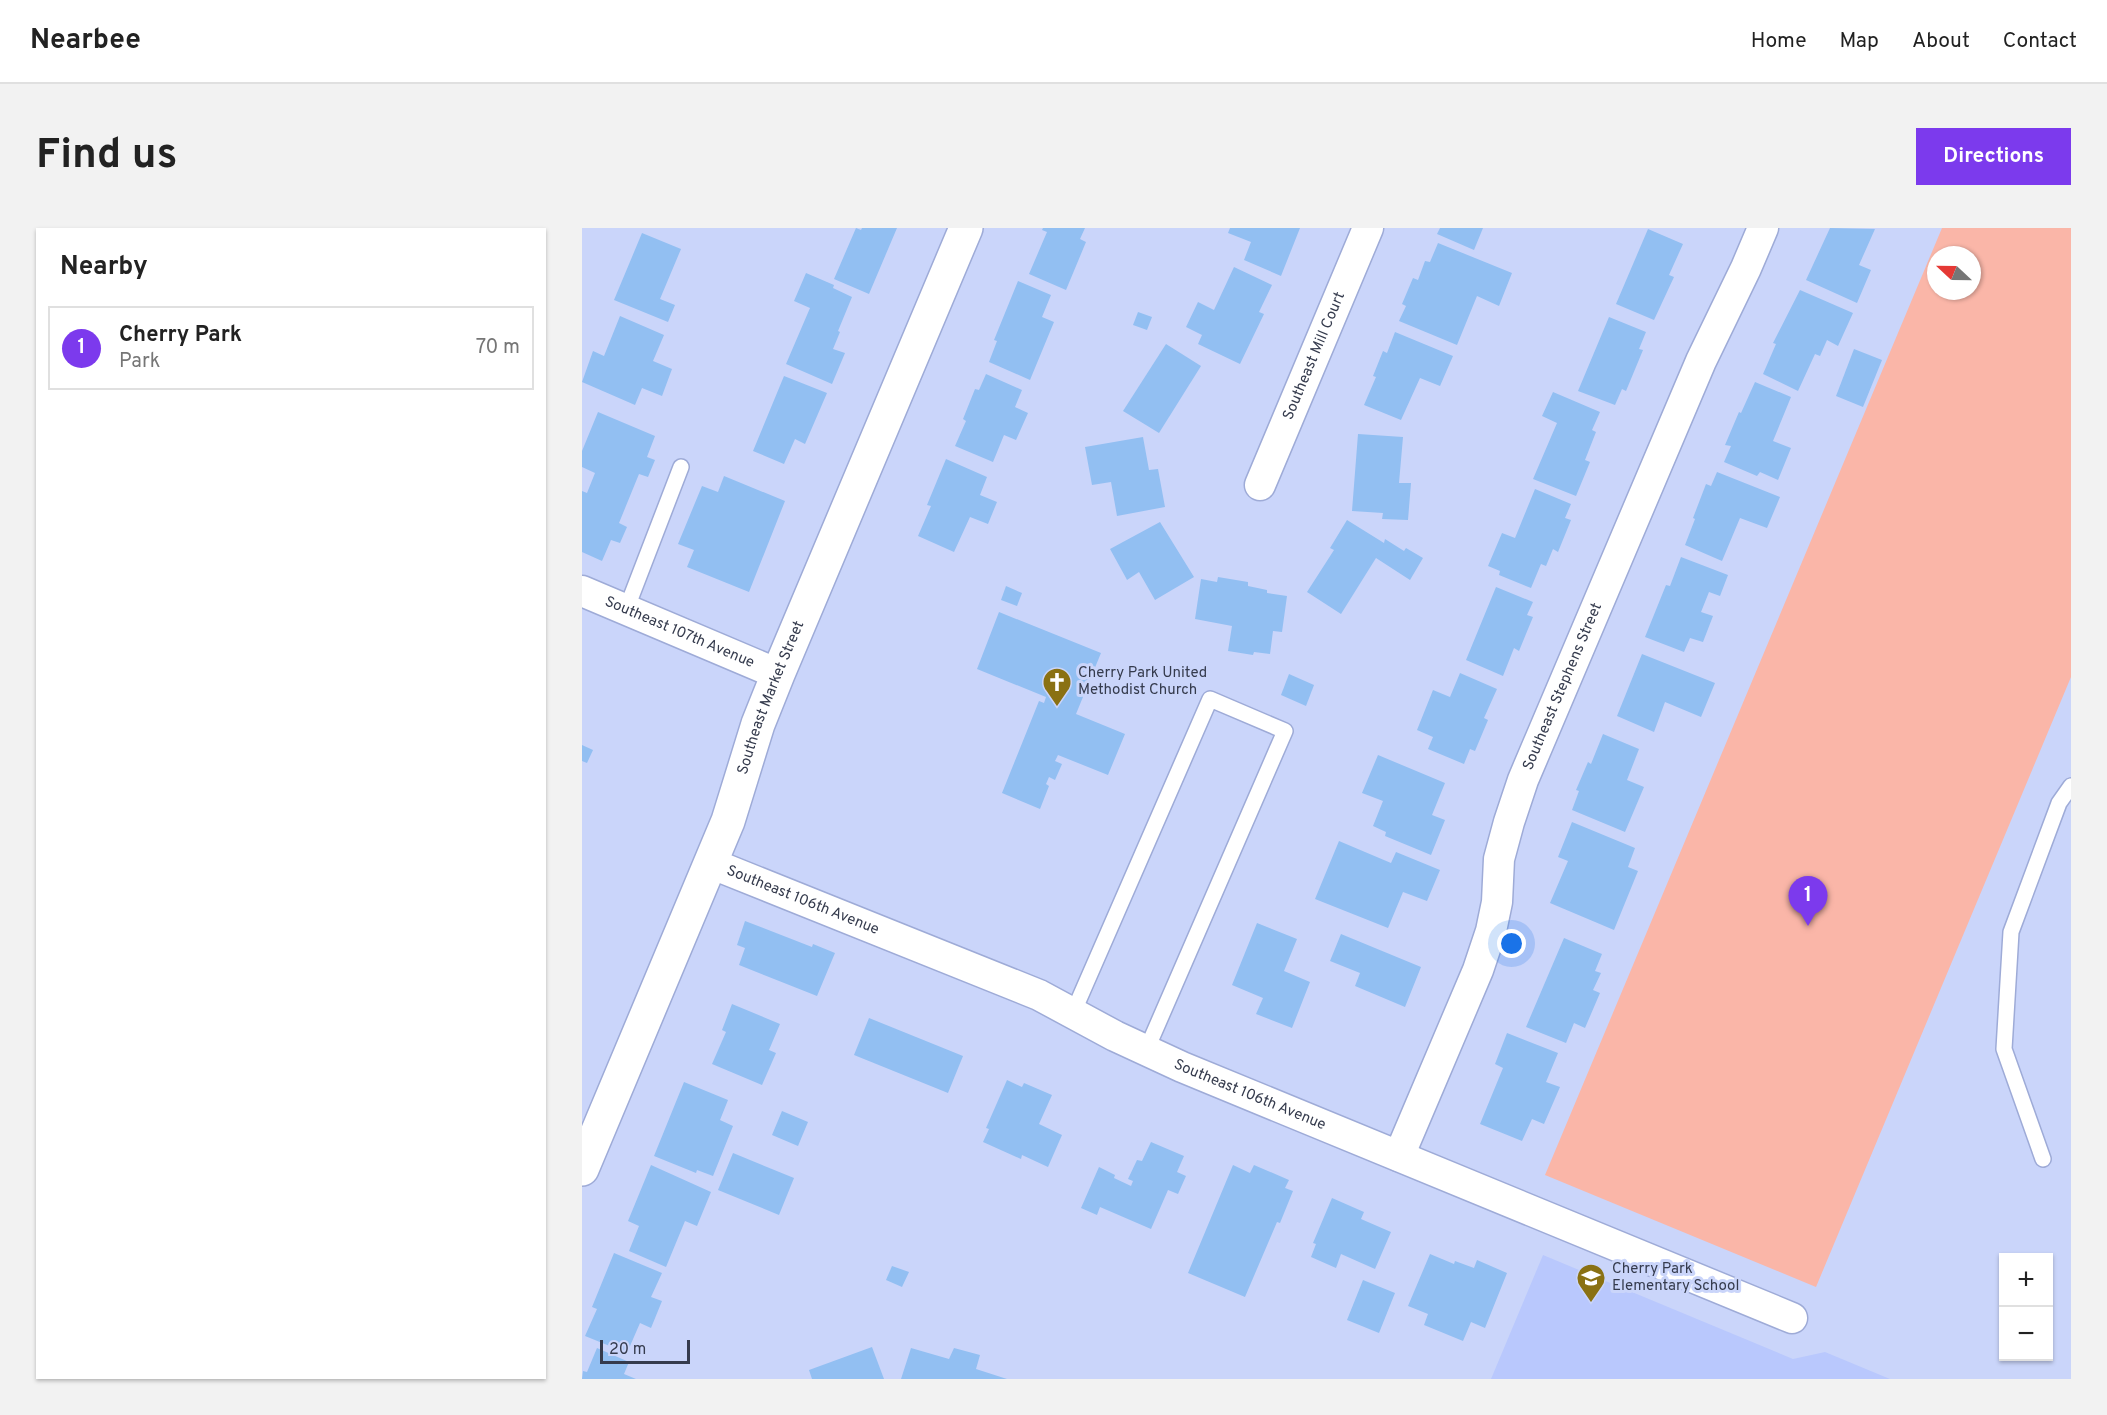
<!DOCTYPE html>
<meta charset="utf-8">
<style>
:root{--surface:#fff;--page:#f2f2f2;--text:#222;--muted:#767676;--line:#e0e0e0;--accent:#7c3aed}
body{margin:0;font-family:Overpass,sans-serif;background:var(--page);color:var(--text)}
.controls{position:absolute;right:18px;bottom:18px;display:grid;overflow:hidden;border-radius:0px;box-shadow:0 2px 4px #0004}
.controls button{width:54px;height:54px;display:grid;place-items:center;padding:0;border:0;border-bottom:2px solid var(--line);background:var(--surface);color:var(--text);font:30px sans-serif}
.compass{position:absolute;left:1345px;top:18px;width:54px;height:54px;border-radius:50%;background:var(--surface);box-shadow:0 2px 4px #0004;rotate:292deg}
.scale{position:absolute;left:18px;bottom:15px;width:90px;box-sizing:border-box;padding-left:6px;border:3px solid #353b4d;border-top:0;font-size:16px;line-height:21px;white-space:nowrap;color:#353b4d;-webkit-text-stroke:4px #cad5fa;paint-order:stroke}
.you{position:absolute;left:930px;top:716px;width:21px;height:21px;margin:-15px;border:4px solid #fff;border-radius:50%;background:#1a73e8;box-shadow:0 0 0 9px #1a73e833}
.badge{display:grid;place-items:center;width:39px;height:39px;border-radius:50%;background:var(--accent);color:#fff;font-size:20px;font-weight:700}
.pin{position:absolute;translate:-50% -50px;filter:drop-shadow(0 2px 3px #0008)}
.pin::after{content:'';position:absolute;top:32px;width:21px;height:18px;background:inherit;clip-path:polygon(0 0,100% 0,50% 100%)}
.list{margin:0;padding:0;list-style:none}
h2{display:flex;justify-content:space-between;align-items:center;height:78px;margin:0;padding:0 24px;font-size:26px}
h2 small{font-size:20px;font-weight:400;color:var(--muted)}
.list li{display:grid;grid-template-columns:39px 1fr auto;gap:18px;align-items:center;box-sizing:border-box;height:84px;margin:0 12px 12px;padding:0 12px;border:2px solid var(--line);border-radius:0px}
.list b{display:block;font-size:22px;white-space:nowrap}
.list p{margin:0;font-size:20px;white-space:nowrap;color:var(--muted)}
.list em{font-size:20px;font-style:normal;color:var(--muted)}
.map{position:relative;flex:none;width:1489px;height:1151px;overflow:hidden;border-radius:0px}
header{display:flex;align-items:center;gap:36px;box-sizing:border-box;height:84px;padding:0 30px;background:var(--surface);border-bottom:2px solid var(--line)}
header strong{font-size:28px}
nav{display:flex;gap:33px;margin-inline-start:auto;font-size:21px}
.intro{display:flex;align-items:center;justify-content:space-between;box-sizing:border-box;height:144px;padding:0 36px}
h1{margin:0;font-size:42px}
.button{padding:15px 27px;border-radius:0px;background:var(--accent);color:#fff;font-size:21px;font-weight:700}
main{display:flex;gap:36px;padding:0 36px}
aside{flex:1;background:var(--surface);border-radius:0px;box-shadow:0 2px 4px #0004}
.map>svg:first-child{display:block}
.built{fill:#b9c8fd}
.park{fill:#fab6a8;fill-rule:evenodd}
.building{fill:#92bff2}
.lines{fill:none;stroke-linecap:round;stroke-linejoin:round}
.service-casing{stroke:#9eabd7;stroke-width:18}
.minor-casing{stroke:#9eabd7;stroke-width:33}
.tertiary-casing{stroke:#9eabd7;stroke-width:36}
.service{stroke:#fff;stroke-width:15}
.minor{stroke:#fff;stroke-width:30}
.tertiary{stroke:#fff;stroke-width:33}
.labels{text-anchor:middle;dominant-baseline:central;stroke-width:6;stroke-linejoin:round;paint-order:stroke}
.street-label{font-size:15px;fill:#353b4d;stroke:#cad5fa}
.poi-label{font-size:15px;fill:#353b4d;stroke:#cad5fa;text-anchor:start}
</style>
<header>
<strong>Nearbee</strong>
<nav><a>Home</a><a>Map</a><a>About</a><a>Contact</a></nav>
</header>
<div class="intro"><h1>Find us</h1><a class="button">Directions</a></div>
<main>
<aside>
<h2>Nearby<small></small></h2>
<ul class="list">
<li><span class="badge">1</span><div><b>Cherry Park</b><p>Park</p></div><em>70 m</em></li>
</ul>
</aside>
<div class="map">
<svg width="1489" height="1151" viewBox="0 0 1489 1151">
<rect width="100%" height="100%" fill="#cad5fa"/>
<path class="built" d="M 961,1027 L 1211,1131 L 1243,1124 L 1308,1151 L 909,1151 Z"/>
<path class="park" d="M 1360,0 L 1489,0 L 1489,449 L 1234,1059 L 963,947 ZM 1354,27 L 1390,27 L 1390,63 L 1354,63 Z"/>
<g class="building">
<path d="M 274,0 L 279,2 L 280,0 L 315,0 L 287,66 L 252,51 Z"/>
<path d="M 461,0 L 503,0 L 498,11 L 504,14 L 484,62 L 447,46 L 465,4 L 460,2 Z"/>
<path d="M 648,0 L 718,0 L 699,48 L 662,32 L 669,14 L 646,5 Z"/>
<path d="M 858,0 L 901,0 L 892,22 L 855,6 Z"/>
<path d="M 1248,0 L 1293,1 L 1277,37 L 1289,42 L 1275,75 L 1224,52 Z"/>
<path d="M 1066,1 L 1101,16 L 1087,47 L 1092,49 L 1072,92 L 1034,76 Z"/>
<path d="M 60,5 L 99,21 L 78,71 L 93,77 L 86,94 L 32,72 Z"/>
<path d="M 856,15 L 930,45 L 917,78 L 895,68 L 875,117 L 817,93 L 824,78 L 820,76 L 831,50 L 836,52 L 843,33 L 848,34 Z"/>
<path d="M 652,39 L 690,57 L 677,84 L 682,86 L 658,136 L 616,116 L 620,107 L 604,99 L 616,74 L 632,82 Z"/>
<path d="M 224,45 L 252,57 L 251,60 L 270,69 L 256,103 L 258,104 L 251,121 L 263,125 L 250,156 L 204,136 L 228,80 L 212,73 Z"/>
<path d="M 436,53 L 469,67 L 460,89 L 472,94 L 448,152 L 407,134 L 415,113 L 412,112 Z"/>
<path d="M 1218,62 L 1271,85 L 1256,118 L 1245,112 L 1238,128 L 1233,126 L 1216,163 L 1181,146 L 1194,116 L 1191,115 Z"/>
<path d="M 556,84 L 570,89 L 565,102 L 551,97 Z"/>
<path d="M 38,88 L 82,107 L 71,133 L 90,141 L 80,168 L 60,160 L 53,177 L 0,154 L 11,123 L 22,128 Z"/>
<path d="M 1027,89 L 1064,104 L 1057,121 L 1061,122 L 1044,163 L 1040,161 L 1033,177 L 996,163 Z"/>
<path d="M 813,104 L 871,128 L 858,158 L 838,150 L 819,192 L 782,177 L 794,149 L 791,148 L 801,123 L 805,125 Z"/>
<path d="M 584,116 L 619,138 L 577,205 L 541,183 Z"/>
<path d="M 1272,121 L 1300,132 L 1281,179 L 1254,168 Z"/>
<path d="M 404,146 L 440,162 L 433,179 L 446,185 L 434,212 L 422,207 L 411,234 L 373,218 L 384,193 L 381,191 L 393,161 L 397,162 Z"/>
<path d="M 202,148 L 245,165 L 223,216 L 213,211 L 202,236 L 171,223 Z"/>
<path d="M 1173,154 L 1209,169 L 1191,213 L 1209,220 L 1196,252 L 1178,244 L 1175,248 L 1142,234 L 1149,218 L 1143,217 L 1157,184 L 1159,185 Z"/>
<path d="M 971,164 L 1018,184 L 1010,202 L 1014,204 L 1003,232 L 1008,234 L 994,268 L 951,251 L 975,195 L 960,188 Z"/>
<path d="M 16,184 L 73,208 L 65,229 L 73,232 L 66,249 L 57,246 L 37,295 L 45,299 L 38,315 L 29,312 L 20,333 L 0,324 L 0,263 L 5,265 L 13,245 L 0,239 L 0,223 Z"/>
<path d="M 776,206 L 821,209 L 817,255 L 829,255 L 826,292 L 800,291 L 801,285 L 770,283 Z"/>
<path d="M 561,209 L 567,242 L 576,241 L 583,279 L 535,288 L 529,254 L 510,257 L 503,219 Z"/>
<path d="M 364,231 L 405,249 L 398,267 L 415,274 L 406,296 L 388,289 L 372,324 L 336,308 L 349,278 L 345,277 Z"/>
<path d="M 1135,244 L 1198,269 L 1185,300 L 1158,290 L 1140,333 L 1103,317 L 1113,291 L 1111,290 L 1124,256 L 1129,258 Z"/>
<path d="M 142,248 L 203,273 L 167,364 L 105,339 L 112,322 L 96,316 L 120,258 L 136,264 Z"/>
<path d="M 953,261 L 989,276 L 983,290 L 989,292 L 976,324 L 971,321 L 964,338 L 959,336 L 949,360 L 917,347 L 918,343 L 906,338 L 920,305 L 933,310 Z"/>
<path d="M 765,292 L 802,315 L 803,311 L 822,323 L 824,320 L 841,330 L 828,352 L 794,330 L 759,386 L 725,364 L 752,322 L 748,320 Z"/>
<path d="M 578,294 L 612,349 L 573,372 L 557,344 L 545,352 L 544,350 L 528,321 Z"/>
<path d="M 1099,329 L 1146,347 L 1138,368 L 1127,364 L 1119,384 L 1131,388 L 1121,414 L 1108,410 L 1102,424 L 1063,409 L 1084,357 L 1088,358 Z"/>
<path d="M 636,349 L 666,354 L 666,358 L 685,362 L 685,365 L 705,368 L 700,404 L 691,403 L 688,426 L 672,424 L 671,427 L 646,423 L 650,398 L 613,391 L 619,351 L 635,354 Z"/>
<path d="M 424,358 L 440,365 L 435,378 L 419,372 Z"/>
<path d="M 914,359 L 951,374 L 945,387 L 951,389 L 937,423 L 932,420 L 921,448 L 884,432 Z"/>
<path d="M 417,384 L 519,425 L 494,486 L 543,506 L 526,547 L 476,527 L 473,533 L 480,536 L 473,552 L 467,549 L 464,556 L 467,558 L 458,581 L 420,565 L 457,473 L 462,475 L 464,469 L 395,441 Z"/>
<path d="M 1060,426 L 1133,455 L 1119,489 L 1083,474 L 1072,504 L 1035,488 Z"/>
<path d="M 878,445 L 915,461 L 902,490 L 906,492 L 893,523 L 888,521 L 882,536 L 846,521 L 851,509 L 835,502 L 851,462 L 868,469 Z"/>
<path d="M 707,446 L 732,457 L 724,478 L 699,467 Z"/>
<path d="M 1021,506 L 1057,521 L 1045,552 L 1062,559 L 1043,604 L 990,582 L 997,563 L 994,562 L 1006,534 L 1009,536 Z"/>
<path d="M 0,517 L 11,522 L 5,535 L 0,533 Z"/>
<path d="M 796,527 L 863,555 L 850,587 L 863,592 L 849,627 L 803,608 L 804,604 L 791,598 L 801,573 L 780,565 Z"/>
<path d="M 990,594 L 1053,620 L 1046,639 L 1056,643 L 1032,702 L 968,675 L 986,633 L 976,629 Z"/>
<path d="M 757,613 L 809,635 L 814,624 L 858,642 L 845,673 L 821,664 L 806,700 L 733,671 Z"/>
<path d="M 163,693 L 230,719 L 231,716 L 253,725 L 235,768 L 157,737 L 163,720 L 155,717 Z"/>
<path d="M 675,695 L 715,711 L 702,743 L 728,754 L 710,800 L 674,786 L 681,770 L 650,757 Z"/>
<path d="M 759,706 L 839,739 L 823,779 L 773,758 L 778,745 L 748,733 Z"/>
<path d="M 982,710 L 1020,726 L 1013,743 L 1019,745 L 1011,762 L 1018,765 L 1003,800 L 992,795 L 984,815 L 944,799 Z"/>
<path d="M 150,776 L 198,796 L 187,822 L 194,825 L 180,857 L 130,836 L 144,804 L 140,802 Z"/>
<path d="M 287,790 L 381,828 L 366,865 L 272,827 Z"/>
<path d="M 925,805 L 976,825 L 964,854 L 978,859 L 962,896 L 950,891 L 940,913 L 898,896 L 921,840 L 913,836 Z"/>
<path d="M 425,852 L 440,859 L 442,855 L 470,867 L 457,896 L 480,907 L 466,939 L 440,927 L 439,931 L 401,914 L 407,901 L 404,900 Z"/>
<path d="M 102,854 L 146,872 L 138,892 L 151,898 L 131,948 L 115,942 L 114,945 L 72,928 Z"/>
<path d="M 200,883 L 226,894 L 216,918 L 190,907 Z"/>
<path d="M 569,914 L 602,928 L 595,944 L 604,948 L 596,966 L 586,962 L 569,1001 L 518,979 L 515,987 L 499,980 L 517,939 L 533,947 L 532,950 L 549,958 L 551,953 L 546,951 L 555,932 L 560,933 Z"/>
<path d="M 151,925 L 212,950 L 197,987 L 136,962 Z"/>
<path d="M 69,937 L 129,964 L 115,998 L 103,993 L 84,1039 L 47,1023 L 57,998 L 46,993 Z"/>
<path d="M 651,937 L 668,945 L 672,937 L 707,952 L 703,960 L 711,963 L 698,995 L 695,994 L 663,1069 L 606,1045 Z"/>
<path d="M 750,970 L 782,984 L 779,991 L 809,1004 L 793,1041 L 759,1026 L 754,1040 L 729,1029 L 734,1016 L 731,1015 Z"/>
<path d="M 32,1025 L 80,1045 L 69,1069 L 80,1073 L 69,1100 L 58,1095 L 45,1125 L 3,1108 L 15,1081 L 10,1079 Z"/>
<path d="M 848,1026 L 872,1036 L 873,1033 L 892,1040 L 895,1032 L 925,1045 L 903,1100 L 889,1094 L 881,1113 L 842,1097 L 846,1086 L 826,1078 Z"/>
<path d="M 310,1038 L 327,1044 L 320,1059 L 304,1052 Z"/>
<path d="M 781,1052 L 813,1065 L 797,1105 L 765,1092 Z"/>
<path d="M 290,1119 L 302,1151 L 230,1151 L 227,1142 Z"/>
<path d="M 15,1120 L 47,1134 L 42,1146 L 54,1151 L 0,1151 L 1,1143 L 5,1144 Z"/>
<path d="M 329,1120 L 367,1131 L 372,1120 L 398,1127 L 394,1141 L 425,1151 L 319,1151 Z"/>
</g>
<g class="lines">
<g class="service-casing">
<g id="service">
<path d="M 44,382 L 99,239"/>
<path d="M 491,785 L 628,471 L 703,503 L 564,823"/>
<path d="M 1461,931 L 1422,821 L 1429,704 L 1477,575 L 1489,558"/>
</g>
</g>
<g class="minor-casing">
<g id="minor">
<path id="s1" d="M 678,257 L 786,0"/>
<path id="s2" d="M 0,363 L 196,446"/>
<path id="s3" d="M 128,635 L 457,767 L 533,808 L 600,839 L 1210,1090"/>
<path id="s4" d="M 817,928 L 896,742 L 909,703 L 915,674 L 917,631 L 927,594 L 941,552 L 1119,133 L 1164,40 L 1181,0"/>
</g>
</g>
<g class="tertiary-casing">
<g id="tertiary">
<path id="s5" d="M 0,941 L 146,593 L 176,496 L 196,446 L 384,0"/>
</g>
</g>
<use href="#service" class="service"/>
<use href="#minor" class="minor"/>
<use href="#tertiary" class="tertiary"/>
</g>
<defs>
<g id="church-pin" transform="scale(1.5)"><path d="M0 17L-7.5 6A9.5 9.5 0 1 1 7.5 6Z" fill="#8a7113" stroke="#cad5fa"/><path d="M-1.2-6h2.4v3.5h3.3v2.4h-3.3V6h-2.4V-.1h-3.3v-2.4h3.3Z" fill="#fff"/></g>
<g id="school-pin" transform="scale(1.5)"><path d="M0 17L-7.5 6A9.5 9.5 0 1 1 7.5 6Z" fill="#8a7113" stroke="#cad5fa"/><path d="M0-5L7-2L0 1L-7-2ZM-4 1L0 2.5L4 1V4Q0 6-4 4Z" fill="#fff"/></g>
</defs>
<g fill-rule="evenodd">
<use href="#church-pin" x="475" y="454"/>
<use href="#school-pin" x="1009" y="1050"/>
</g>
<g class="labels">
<g class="street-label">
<text stroke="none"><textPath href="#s1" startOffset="140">Southeast Mill Court</textPath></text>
<text stroke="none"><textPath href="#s2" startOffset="106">Southeast 107th Avenue</textPath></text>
<text stroke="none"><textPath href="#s4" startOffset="500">Southeast Stephens Street</textPath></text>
<text stroke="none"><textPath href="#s5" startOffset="508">Southeast Market Street</textPath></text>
<text stroke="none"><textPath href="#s3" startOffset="100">Southeast 106th Avenue</textPath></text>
<text stroke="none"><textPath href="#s3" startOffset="588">Southeast 106th Avenue</textPath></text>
</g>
<g class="poi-label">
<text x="496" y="445">Cherry Park United<tspan x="496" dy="17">Methodist Church</tspan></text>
<text x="1030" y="1041">Cherry Park<tspan x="1030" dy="17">Elementary School</tspan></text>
</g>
</g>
</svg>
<div class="controls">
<button>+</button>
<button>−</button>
</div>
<svg class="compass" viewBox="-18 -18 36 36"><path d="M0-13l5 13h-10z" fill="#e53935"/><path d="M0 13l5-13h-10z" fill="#767676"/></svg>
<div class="scale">20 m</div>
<div class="you"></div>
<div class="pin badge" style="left:1226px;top:698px">1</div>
</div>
</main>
